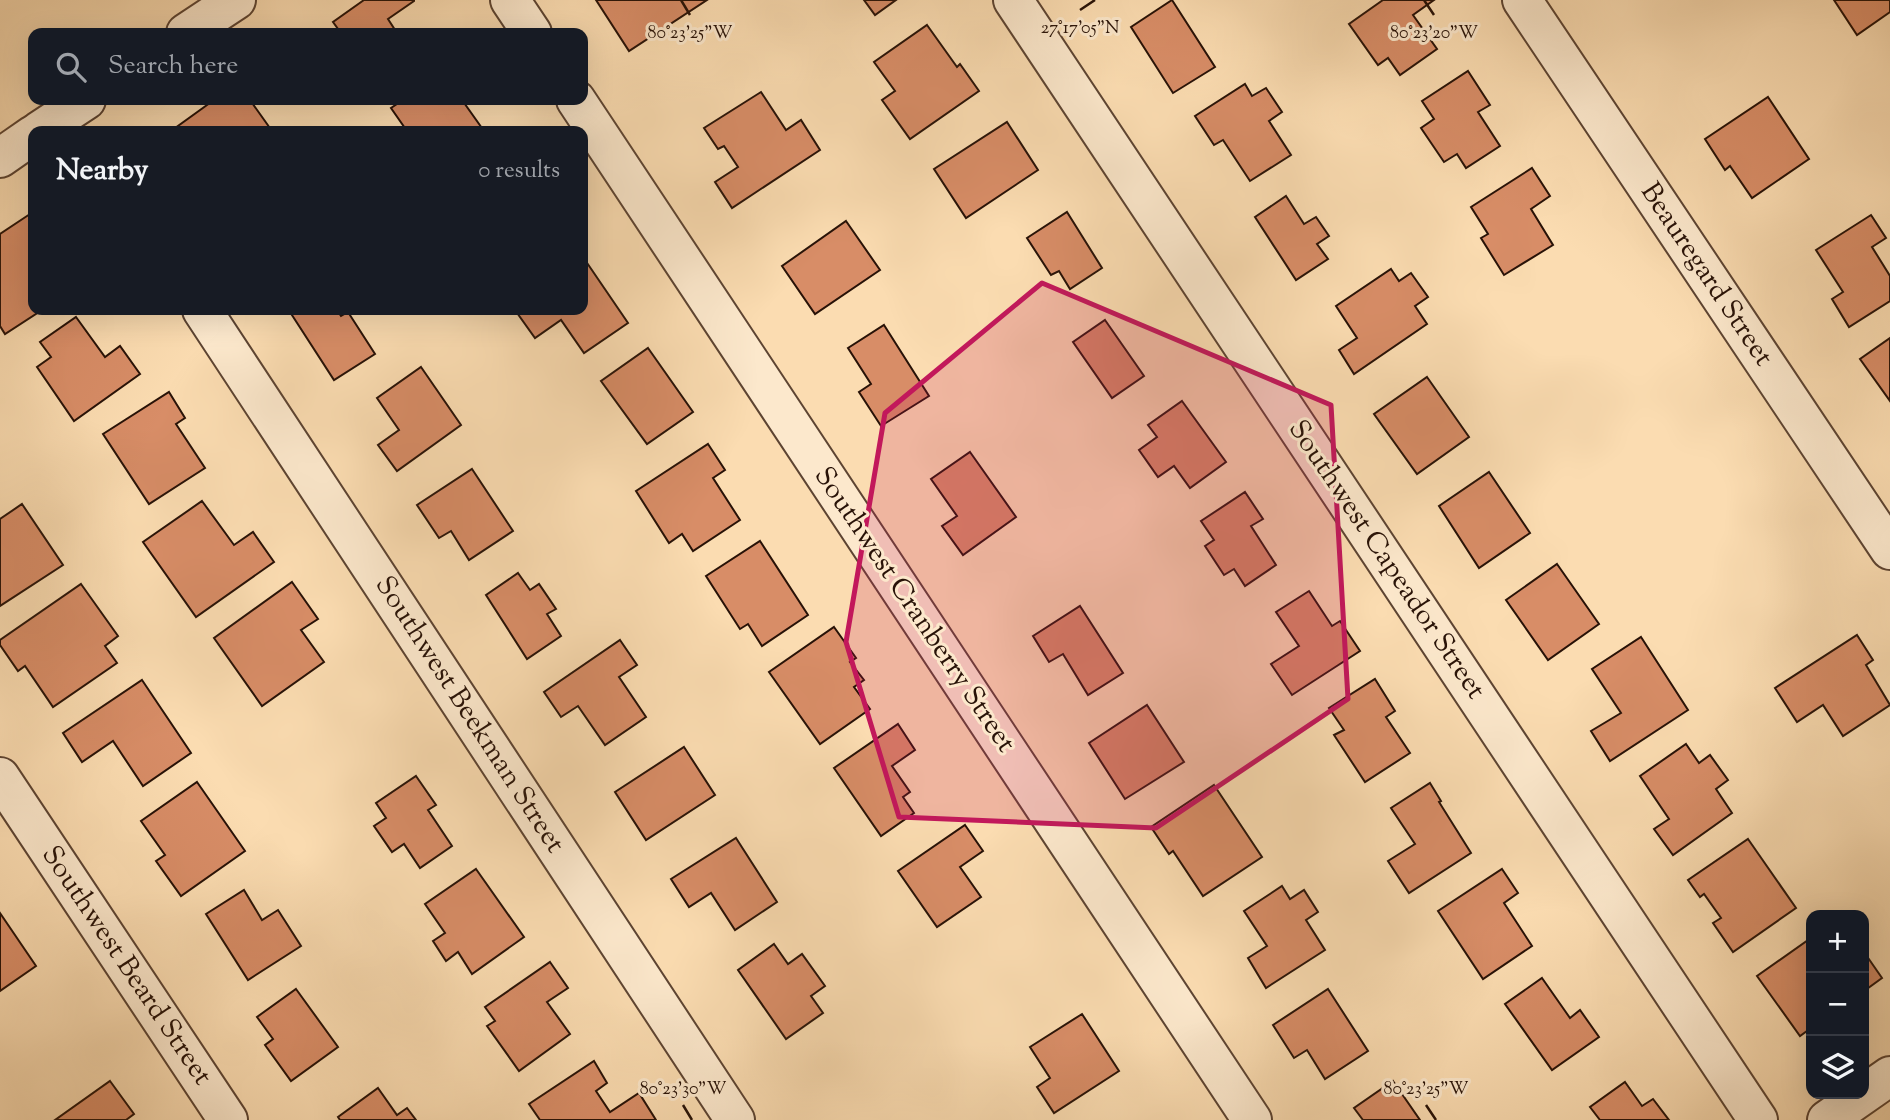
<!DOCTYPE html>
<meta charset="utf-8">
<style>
:root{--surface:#171b24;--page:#242831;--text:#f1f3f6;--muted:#9ea1a6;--line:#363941}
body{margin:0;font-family:"Sorts Mill Goudy",serif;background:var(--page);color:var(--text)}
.controls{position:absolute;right:21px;bottom:21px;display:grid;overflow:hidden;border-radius:14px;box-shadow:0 7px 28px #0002}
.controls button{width:63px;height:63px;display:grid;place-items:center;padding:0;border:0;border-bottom:2px solid var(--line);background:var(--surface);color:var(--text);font:35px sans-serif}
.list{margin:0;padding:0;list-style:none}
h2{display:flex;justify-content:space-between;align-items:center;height:91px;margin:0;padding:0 28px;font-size:30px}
h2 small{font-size:23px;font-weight:400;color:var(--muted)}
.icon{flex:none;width:38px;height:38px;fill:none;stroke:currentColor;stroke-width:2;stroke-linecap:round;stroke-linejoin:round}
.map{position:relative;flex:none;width:1890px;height:1120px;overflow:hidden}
.search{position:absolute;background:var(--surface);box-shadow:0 7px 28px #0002;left:28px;top:28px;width:560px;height:77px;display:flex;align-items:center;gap:18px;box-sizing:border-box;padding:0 24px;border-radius:14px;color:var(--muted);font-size:26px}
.panel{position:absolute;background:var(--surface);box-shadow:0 7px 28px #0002;left:28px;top:126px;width:560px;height:189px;border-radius:14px}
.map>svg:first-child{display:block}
.building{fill:#d88d67;stroke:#281207;stroke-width:2}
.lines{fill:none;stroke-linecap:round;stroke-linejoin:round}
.minor-casing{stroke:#5d4432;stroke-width:42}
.minor{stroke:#fce8cc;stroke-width:38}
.marked{fill:#c2185b;fill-opacity:0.2;stroke:#c2185b;stroke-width:5;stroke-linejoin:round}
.ticks{fill:none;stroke:#281207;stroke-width:2.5}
.labels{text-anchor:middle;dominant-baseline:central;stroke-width:6;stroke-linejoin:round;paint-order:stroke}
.street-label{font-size:28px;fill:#281207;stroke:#fce8cc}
.ticks-label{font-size:18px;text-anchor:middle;fill:#281207;stroke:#fce8cc;stroke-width:6;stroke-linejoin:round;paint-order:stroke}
</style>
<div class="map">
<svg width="1890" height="1120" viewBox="0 0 1890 1120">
<rect width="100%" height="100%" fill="#fbdcb1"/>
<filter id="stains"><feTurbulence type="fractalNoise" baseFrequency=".00286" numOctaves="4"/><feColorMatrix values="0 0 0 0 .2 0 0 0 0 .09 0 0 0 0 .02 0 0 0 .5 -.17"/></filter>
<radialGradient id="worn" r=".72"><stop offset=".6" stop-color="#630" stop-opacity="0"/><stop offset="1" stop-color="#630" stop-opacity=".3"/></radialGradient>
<g class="building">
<path d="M 364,0 L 414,0 L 414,1 L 388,19 L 397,33 L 341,33 L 333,22 Z"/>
<path d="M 596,0 L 707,0 L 629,51 Z"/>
<path d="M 864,0 L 896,0 L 875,15 Z"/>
<path d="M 1172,0 L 1215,67 L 1173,93 L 1131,27 Z"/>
<path d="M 1383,0 L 1434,0 L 1413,15 L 1437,49 L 1400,75 L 1388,58 L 1378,65 L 1349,24 Z"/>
<path d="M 1834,0 L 1890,0 L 1890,12 L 1857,35 Z"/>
<path d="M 927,25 L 957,67 L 960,64 L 979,91 L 910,139 L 882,100 L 895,91 L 874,62 Z"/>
<path d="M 1468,71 L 1490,105 L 1478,112 L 1500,146 L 1466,168 L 1457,154 L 1444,162 L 1421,128 L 1434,119 L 1422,101 Z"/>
<path d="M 1245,84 L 1252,96 L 1266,88 L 1282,112 L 1269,121 L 1291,155 L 1250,181 L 1223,140 L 1214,145 L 1195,116 Z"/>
<path d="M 761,92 L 786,130 L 801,120 L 820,150 L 732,208 L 715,182 L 738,167 L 724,146 L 718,149 L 704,128 Z"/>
<path d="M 1768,97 L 1809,159 L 1752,198 L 1730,166 L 1725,170 L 1705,139 Z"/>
<path d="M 214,100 L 250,100 L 272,131 L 171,131 Z"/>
<path d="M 403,100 L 462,100 L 484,131 L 407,131 L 391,108 Z"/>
<path d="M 1007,122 L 1038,170 L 966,218 L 934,169 Z"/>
<path d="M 1532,168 L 1550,196 L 1531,209 L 1553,245 L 1504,275 L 1481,238 L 1488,234 L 1471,207 Z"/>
<path d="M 1286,196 L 1304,224 L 1316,217 L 1329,236 L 1317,244 L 1328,259 L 1296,280 L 1255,217 Z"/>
<path d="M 33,212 L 33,310 L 42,310 L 5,334 L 0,326 L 0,234 Z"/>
<path d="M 1067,212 L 1102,268 L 1070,289 L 1059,271 L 1051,275 L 1027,238 Z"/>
<path d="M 1871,215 L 1886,238 L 1872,247 L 1890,276 L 1890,301 L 1849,327 L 1832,299 L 1843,292 L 1816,250 Z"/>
<path d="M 846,221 L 880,270 L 815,314 L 782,266 Z"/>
<path d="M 583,257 L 628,323 L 584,353 L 561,320 L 535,338 L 515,310 L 583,310 Z"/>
<path d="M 1391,269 L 1399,281 L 1411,273 L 1428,297 L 1415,306 L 1427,324 L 1354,374 L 1339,350 L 1357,338 L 1336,306 Z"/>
<path d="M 295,310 L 337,310 L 341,316 L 348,312 L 375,354 L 334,380 L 290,312 Z"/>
<path d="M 76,317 L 105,357 L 120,346 L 140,374 L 74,421 L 37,367 L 51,357 L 40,342 Z"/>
<path d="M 1105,320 L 1144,376 L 1112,398 L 1073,342 Z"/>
<path d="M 884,325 L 929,396 L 881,426 L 859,392 L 871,384 L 848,348 Z"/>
<path d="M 1890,338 L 1890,401 L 1860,359 Z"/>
<path d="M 648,348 L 693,412 L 647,444 L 601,381 Z"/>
<path d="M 421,367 L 461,425 L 397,471 L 378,445 L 399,430 L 377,398 Z"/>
<path d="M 1427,377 L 1469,437 L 1417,474 L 1374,414 Z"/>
<path d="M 169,392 L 185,418 L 176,424 L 205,468 L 149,504 L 103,434 Z"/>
<path d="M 1182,401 L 1226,462 L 1190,488 L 1174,466 L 1158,477 L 1139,450 L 1157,437 L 1148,425 Z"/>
<path d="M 708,444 L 725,470 L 713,478 L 740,520 L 693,551 L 682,534 L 669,543 L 636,491 Z"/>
<path d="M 970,452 L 1016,517 L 963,555 L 942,526 L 957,516 L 931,479 Z"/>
<path d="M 472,469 L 513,531 L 469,560 L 451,531 L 439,538 L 417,505 Z"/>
<path d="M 1489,472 L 1530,533 L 1479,568 L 1439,506 Z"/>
<path d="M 1245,492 L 1263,519 L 1251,526 L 1276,565 L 1245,586 L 1234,569 L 1224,575 L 1205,546 L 1214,540 L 1201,521 Z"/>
<path d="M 202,501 L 234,545 L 253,532 L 274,562 L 196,617 L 143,542 Z"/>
<path d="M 22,504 L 63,565 L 0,606 L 0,519 Z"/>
<path d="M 760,541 L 808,615 L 762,646 L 748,624 L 740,629 L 706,576 Z"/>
<path d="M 1557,564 L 1599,624 L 1548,660 L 1506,600 Z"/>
<path d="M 518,573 L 530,590 L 539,584 L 556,609 L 547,614 L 561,636 L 527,659 L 486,595 Z"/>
<path d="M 292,582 L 318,619 L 301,630 L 324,662 L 262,706 L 214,638 Z"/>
<path d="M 81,584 L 118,636 L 105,646 L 117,663 L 53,707 L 25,666 L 18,671 L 0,645 L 0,640 Z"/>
<path d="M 1309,591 L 1332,626 L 1340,621 L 1360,651 L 1292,695 L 1271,664 L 1299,646 L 1276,612 Z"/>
<path d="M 1080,606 L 1123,673 L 1088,695 L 1063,654 L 1049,662 L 1033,636 Z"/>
<path d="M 834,627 L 856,658 L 850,662 L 864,680 L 854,687 L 870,709 L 820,744 L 769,672 Z"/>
<path d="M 1857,635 L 1873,660 L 1866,665 L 1890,705 L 1843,736 L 1823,705 L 1797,722 L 1775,688 Z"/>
<path d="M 1641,637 L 1688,710 L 1610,761 L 1591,731 L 1621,713 L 1592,669 Z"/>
<path d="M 620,640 L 637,665 L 619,677 L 646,717 L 605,745 L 578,706 L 561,717 L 544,692 Z"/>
<path d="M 1375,679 L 1395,711 L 1386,717 L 1410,753 L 1365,782 L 1334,735 L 1344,730 L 1329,708 Z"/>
<path d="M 142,680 L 191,753 L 143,786 L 113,741 L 82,762 L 63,733 Z"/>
<path d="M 1147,705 L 1184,762 L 1125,799 L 1089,743 Z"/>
<path d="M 898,724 L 915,750 L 892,766 L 910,792 L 903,797 L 914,813 L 881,836 L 834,768 Z"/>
<path d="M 1686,744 L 1699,763 L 1710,755 L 1728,780 L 1716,789 L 1732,813 L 1673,855 L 1654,829 L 1669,819 L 1640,776 Z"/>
<path d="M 684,747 L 715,795 L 646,840 L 615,792 Z"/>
<path d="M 416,776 L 436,805 L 428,810 L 452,846 L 420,868 L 404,844 L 392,852 L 374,826 L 386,818 L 376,803 Z"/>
<path d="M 197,782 L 245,851 L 181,896 L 156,861 L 165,855 L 141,821 Z"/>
<path d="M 1430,783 L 1441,801 L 1439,802 L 1471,853 L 1409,893 L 1388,861 L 1415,844 L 1391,808 Z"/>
<path d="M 1214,785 L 1262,857 L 1203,896 L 1173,851 L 1169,854 L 1151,827 Z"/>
<path d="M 965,825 L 983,851 L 960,867 L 981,897 L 937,927 L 898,871 Z"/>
<path d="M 736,838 L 777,902 L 735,930 L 711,893 L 689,907 L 671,879 Z"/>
<path d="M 1748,839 L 1796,908 L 1733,952 L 1713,923 L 1721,918 L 1704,894 L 1700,897 L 1688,880 Z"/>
<path d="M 476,869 L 524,937 L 472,974 L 458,952 L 446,961 L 433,941 L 445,933 L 425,904 Z"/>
<path d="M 1502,869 L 1518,893 L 1504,903 L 1532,946 L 1483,979 L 1438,911 Z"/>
<path d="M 1282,886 L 1290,899 L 1304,890 L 1318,912 L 1306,920 L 1325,950 L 1266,988 L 1248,958 L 1267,946 L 1244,911 Z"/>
<path d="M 244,890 L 262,920 L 278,910 L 301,946 L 248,980 L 206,914 Z"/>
<path d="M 0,913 L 36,966 L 0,991 Z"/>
<path d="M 1811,938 L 1811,1028 L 1800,1036 L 1757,976 Z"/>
<path d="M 774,944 L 788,964 L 802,954 L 825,986 L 811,996 L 823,1013 L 786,1039 L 738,970 Z"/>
<path d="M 1864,952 L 1882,978 L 1864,991 Z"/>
<path d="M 550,962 L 568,988 L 547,1002 L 570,1034 L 519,1071 L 487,1026 L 495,1021 L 485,1007 Z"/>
<path d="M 1542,978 L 1570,1018 L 1580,1010 L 1599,1037 L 1552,1070 L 1505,1004 Z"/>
<path d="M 296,989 L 338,1047 L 291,1081 L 265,1045 L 273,1039 L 257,1017 Z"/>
<path d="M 1328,989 L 1368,1051 L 1325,1079 L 1307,1050 L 1294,1058 L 1273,1025 Z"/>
<path d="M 1082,1014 L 1119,1071 L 1054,1113 L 1037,1087 L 1050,1078 L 1030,1047 Z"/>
<path d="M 594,1061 L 607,1083 L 596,1091 L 610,1112 L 639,1093 L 656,1120 L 540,1120 L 529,1104 Z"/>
<path d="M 110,1081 L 134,1114 L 126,1120 L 55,1120 Z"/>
<path d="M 1393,1081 L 1420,1120 L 1363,1120 L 1354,1108 Z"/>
<path d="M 1625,1082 L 1642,1106 L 1653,1099 L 1669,1120 L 1600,1120 L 1590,1107 Z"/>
<path d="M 378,1088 L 397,1115 L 407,1108 L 416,1120 L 340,1120 L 338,1117 Z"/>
</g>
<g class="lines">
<g class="minor-casing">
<g id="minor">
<path d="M 510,0 L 532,33"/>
<path d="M 1013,0 L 1758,1120"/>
<path d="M 1522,0 L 1890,550"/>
<path d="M 186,33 L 236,0"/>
<path d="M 576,100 L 1252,1120"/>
<path d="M 39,131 L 86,100"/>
<path d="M 0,158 L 33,135"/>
<path d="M 202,310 L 735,1120"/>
<path d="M 0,777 L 228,1120"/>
<path d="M 1827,1120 L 1890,1076"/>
</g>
</g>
<use href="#minor" class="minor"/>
</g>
<path class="marked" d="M 1042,283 L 1331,405 L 1348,699 L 1156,828 L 899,817 L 846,642 L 885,413 Z"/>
<path class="ticks" d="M 681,0 L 690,15M 1424,0 L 1434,15M 1080,10 L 1095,0M 683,1105 L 692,1120M 1426,1105 L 1436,1120"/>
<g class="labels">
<g class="street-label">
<text transform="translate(1706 275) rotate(56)">Beauregard Street</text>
<text transform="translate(1386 560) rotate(56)">Southwest Capeador Street</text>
<text transform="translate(914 610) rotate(56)">Southwest Cranberry Street</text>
<text transform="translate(469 715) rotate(57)">Southwest Beekman Street</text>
<text transform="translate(126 966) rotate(56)">Southwest Beard Street</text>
</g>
</g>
<g class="ticks-label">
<text x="1080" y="33">27°17'05"N</text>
<text x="690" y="38">80°23'25"W</text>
<text x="1434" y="38">80°23'20"W</text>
<text x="683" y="1094">80°23'30"W</text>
<text x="1426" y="1094">80°23'25"W</text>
</g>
<rect width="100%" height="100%" filter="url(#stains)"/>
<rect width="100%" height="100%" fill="url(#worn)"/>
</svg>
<div class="controls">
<button>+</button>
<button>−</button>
<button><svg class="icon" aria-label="layers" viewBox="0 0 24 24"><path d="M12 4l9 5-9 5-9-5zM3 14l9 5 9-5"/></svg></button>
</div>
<div class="search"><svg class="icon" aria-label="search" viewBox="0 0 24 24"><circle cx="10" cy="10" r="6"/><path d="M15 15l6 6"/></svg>Search here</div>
<section class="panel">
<h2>Nearby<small>0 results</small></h2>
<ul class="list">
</ul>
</section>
</div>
